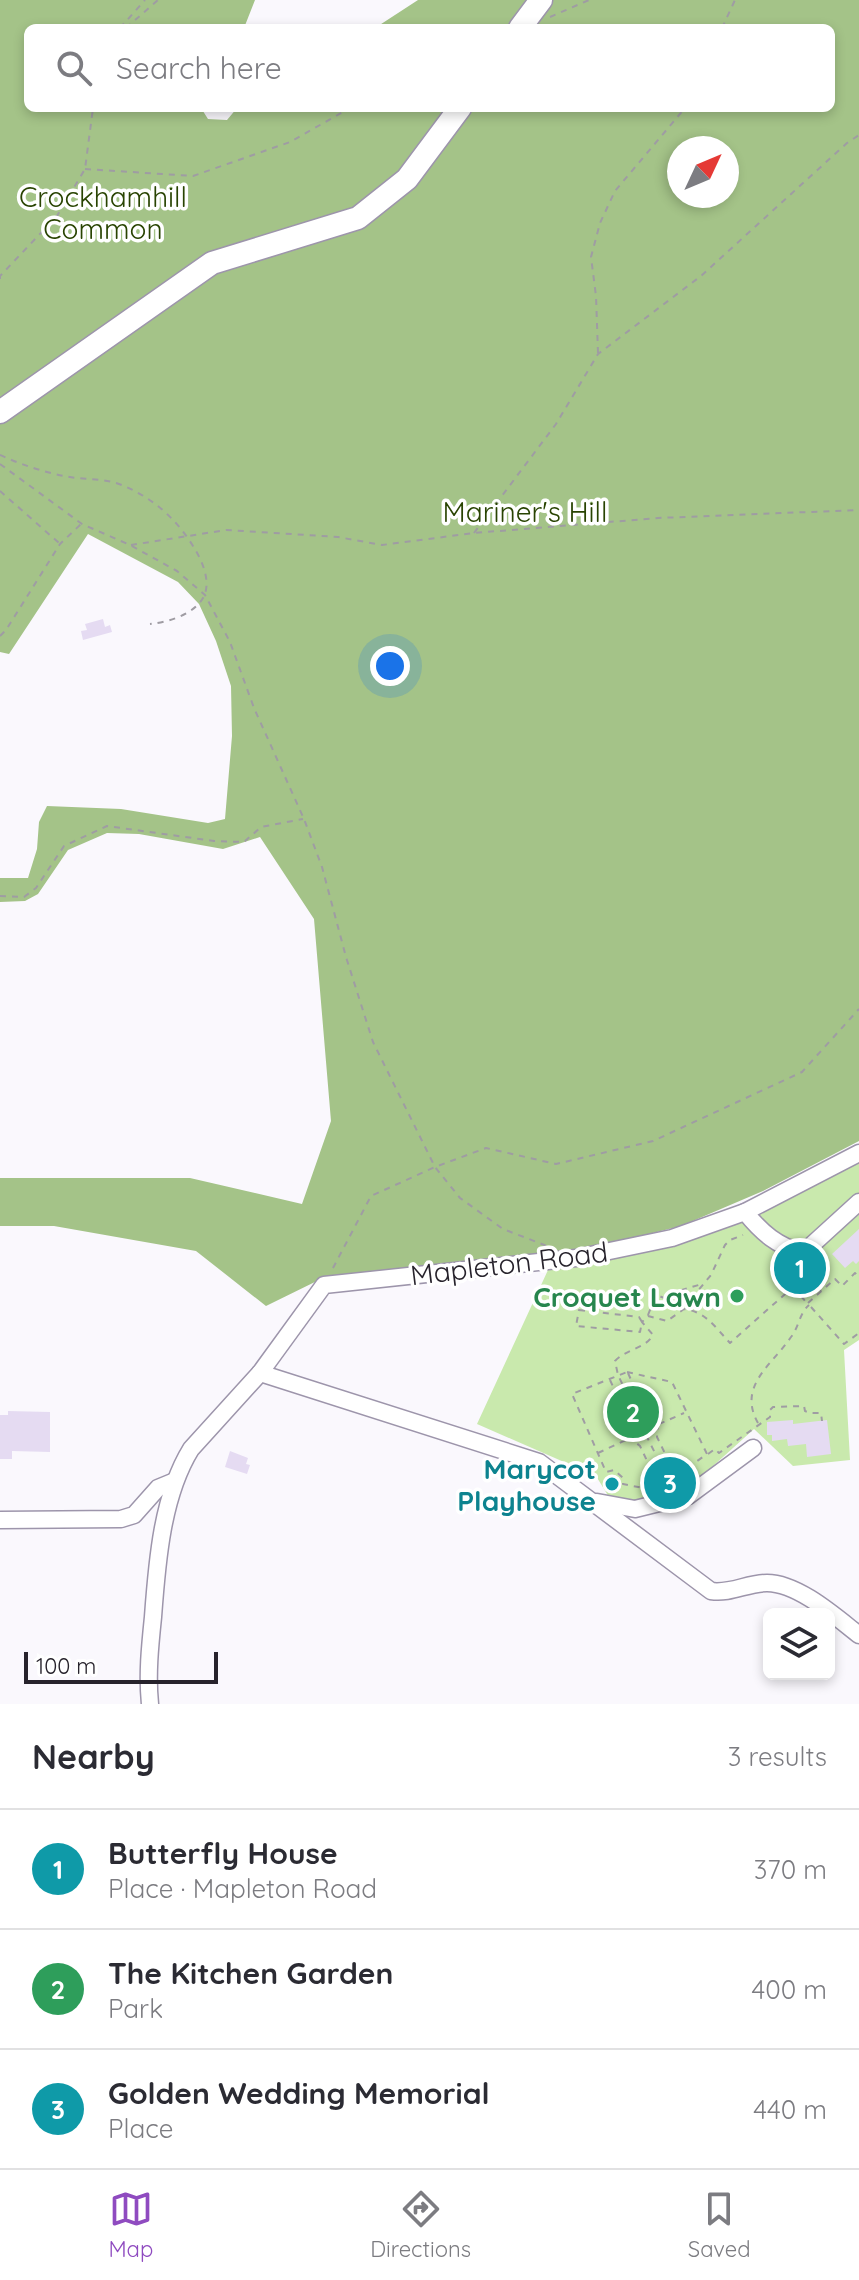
<!DOCTYPE html>
<meta charset="utf-8">
<style>
:root{--surface:#fff;--page:#f2f2f3;--text:#2b2b33;--muted:#7c7c81;--line:#e1e1e2;--accent:#8f4bc0}
body{margin:0;font-family:Quicksand,sans-serif;background:var(--page);color:var(--text)}
.controls{position:absolute;right:24px;bottom:24px;display:grid;overflow:hidden;border-radius:12px;box-shadow:0 4px 12px #0003}
.controls button{width:72px;height:72px;display:grid;place-items:center;padding:0;border:0;border-bottom:2px solid var(--line);background:var(--surface);color:var(--text);font:40px sans-serif}
.compass{position:absolute;left:667px;top:136px;width:72px;height:72px;border-radius:50%;background:var(--surface);box-shadow:0 4px 12px #0003;rotate:46deg}
.scale{position:absolute;left:24px;bottom:20px;width:194px;box-sizing:border-box;padding-left:8px;border:4px solid #27232c;border-top:0;font-size:22px;line-height:28px;white-space:nowrap;color:#27232c;-webkit-text-stroke:6px #fff;paint-order:stroke}
.you{position:absolute;left:390px;top:666px;width:28px;height:28px;margin:-20px;border:6px solid #fff;border-radius:50%;background:#1a73e8;box-shadow:0 0 0 12px #1a73e833}
.badge{display:grid;place-items:center;width:52px;height:52px;border-radius:50%;background:var(--accent);color:#fff;font-size:26px;font-weight:700}
.pin{position:absolute;translate:-50% -50%;border:4px solid #fff;box-shadow:0 2px 8px #0006}
.list{margin:0;padding:0;list-style:none}
h2{display:flex;justify-content:space-between;align-items:center;height:104px;margin:0;padding:0 32px;font-size:34px}
h2 small{font-size:26px;font-weight:400;color:var(--muted)}
.list li{display:grid;grid-template-columns:52px 1fr auto;gap:24px;align-items:center;box-sizing:border-box;height:120px;padding:0 32px;border-top:2px solid var(--line)}
.list b{display:block;font-size:30px;white-space:nowrap}
.list p{margin:0;font-size:26px;white-space:nowrap;color:var(--muted)}
.list em{font-size:26px;font-style:normal;color:var(--muted)}
.icon{flex:none;width:44px;height:44px;fill:none;stroke:currentColor;stroke-width:2;stroke-linecap:round;stroke-linejoin:round}
.map{position:relative;flex:none;width:859px;height:1704px;overflow:hidden}
.search{position:absolute;background:var(--surface);box-shadow:0 4px 12px #0003;left:24px;right:24px;top:24px;height:88px;display:flex;align-items:center;gap:20px;box-sizing:border-box;padding:0 28px;border-radius:12px;color:var(--muted);font-size:30px}
.sheet{height:464px;background:var(--surface)}
nav{display:flex;justify-content:space-around;align-items:center;box-sizing:border-box;height:112px;border-top:2px solid var(--line);background:var(--surface);font-size:22px;color:var(--muted)}
nav a{display:grid;justify-items:center;gap:4px}
nav .on{color:var(--accent)}
.map>svg:first-child{display:block}
.green{fill:#c9e9ad}
.forest{fill:#a4c388;fill-rule:evenodd}
.building{fill:#e5dbf2}
.lines{fill:none;stroke-linecap:round;stroke-linejoin:round}
.minor-casing{stroke:#9d95ab;stroke-width:19}
.major-casing{stroke:#9d95ab;stroke-width:25}
.path{stroke:#9f9ca3;stroke-width:2;stroke-dasharray:6 6;stroke-linecap:butt}
.minor{stroke:#fff;stroke-width:16}
.major{stroke:#fff;stroke-width:22}
.leisure-dot{fill:#2e9e5b;stroke:#fff;stroke-width:3}
.culture-dot{fill:#0f9aa8;stroke:#fff;stroke-width:3}
.labels{text-anchor:middle;dominant-baseline:central;stroke-width:7;stroke-linejoin:round;paint-order:stroke}
.park-label{font-size:28px;fill:#294402;stroke:#fff}
.street-label{font-size:28px;fill:#27232c;stroke:#fff}
.leisure-label{font-size:28px;font-weight:bold;fill:#27864d;stroke:#fff;text-anchor:end}
.culture-label{font-size:28px;font-weight:bold;fill:#0d838f;stroke:#fff;text-anchor:end}
</style>
<div class="map">
<svg width="859" height="1704" viewBox="0 0 859 1704">
<rect width="100%" height="100%" fill="#faf8fd"/>
<path class="green" d="M 859,1158 L 859,1340 L 844,1350 L 850,1460 L 793,1466 L 754,1429 L 681,1495 L 625,1506 L 612,1502 L 596,1476 L 477,1424 L 548,1270 L 576,1266 L 674,1240 Z"/>
<path class="forest" d="M 0,0 L 255,0 L 244,28 L 28,28 L 28,108 L 201,108 L 208,119 L 227,120 L 237,108 L 831,108 L 831,28 L 375,28 L 418,0 L 859,0 L 859,1141 L 763,1191 L 681,1226 L 584,1250 L 323,1278 L 266,1306 L 196,1251 L 54,1226 L 0,1226 L 0,1178 L 190,1178 L 302,1204 L 331,1121 L 314,919 L 260,837 L 223,849 L 139,834 L 107,833 L 68,850 L 38,894 L 25,901 L 0,902 L 0,878 L 28,878 L 37,849 L 39,822 L 47,806 L 121,809 L 208,823 L 225,819 L 232,736 L 231,686 L 216,641 L 199,604 L 178,582 L 88,534 L 9,654 L 0,652 ZM 679,148 L 727,148 L 727,196 L 679,196 Z"/>
<g class="building">
<path d="M 103,619 L 105,627 L 110,625 L 112,632 L 83,640 L 81,631 L 87,630 L 85,624 Z"/>
<path d="M 859,1229 L 859,1261 L 856,1264 L 853,1261 L 845,1268 L 832,1254 Z"/>
<path d="M 8,1411 L 50,1412 L 50,1452 L 12,1451 L 12,1459 L 0,1459 L 0,1415 L 8,1415 Z"/>
<path d="M 793,1420 L 793,1424 L 827,1420 L 831,1454 L 807,1457 L 806,1444 L 788,1446 L 787,1439 L 772,1441 L 772,1435 L 767,1435 L 767,1422 Z"/>
<path d="M 230,1451 L 248,1458 L 246,1464 L 250,1465 L 247,1474 L 225,1467 Z"/>
</g>
<g class="lines">
<g class="minor-casing">
<g id="minor">
<path d="M 745,1212 C 762,1233 777,1246 803,1253 L 859,1202"/>
<path d="M 260,1373 L 539,1462 L 711,1591 C 731,1594 747,1583 767,1583 C 798,1583 836,1617 859,1635"/>
<path d="M 597,1502 L 635,1509 L 688,1496 L 753,1448"/>
<path d="M 0,1520 L 121,1519 L 134,1515 L 158,1488 L 175,1481"/>
<path d="M 150,1704 C 147,1675 150,1646 153,1617 C 157,1562 162,1496 191,1449 L 260,1373 L 324,1285 L 576,1258 L 672,1238 L 745,1212 L 859,1153"/>
</g>
</g>
<g class="major-casing">
<g id="major">
<path d="M 520,28 L 541,0"/>
<path d="M 0,412 L 212,263 L 358,218 L 407,179 L 460,108"/>
</g>
</g>
<g class="path">
<path d="M 550,17 L 589,0"/>
<path d="M 120,28 L 145,0"/>
<path d="M 126,28 L 158,0"/>
<path d="M 722,28 L 735,0"/>
<path d="M 85,169 L 193,176 L 290,142 L 350,108"/>
<path d="M 0,279 L 0,276 L 57,216 L 85,169 L 93,108"/>
<path d="M 598,353 L 596,296 L 591,257 L 600,223 L 615,191 L 685,108"/>
<path d="M 0,455 C 20,464 43,472 64,476 C 82,480 102,478 119,484 C 153,497 178,520 196,551 C 204,565 211,584 203,598 C 193,615 168,622 150,624"/>
<path d="M 0,464 L 82,524 L 130,545 L 177,571 L 205,595 L 230,642 L 254,708 L 304,819 L 322,867 L 346,957 L 373,1042 L 435,1167 L 460,1198 L 503,1229 L 547,1246"/>
<path d="M 0,491 L 59,543"/>
<path d="M 474,533 L 556,424 L 598,354 L 701,276 L 847,143 L 859,135"/>
<path d="M 131,545 L 226,530 L 338,537 L 382,545 L 474,533 L 658,518 L 859,510"/>
<path d="M 0,636 L 6,630 L 60,544 L 81,524"/>
<path d="M 0,896 L 24,897 L 36,888 L 64,846 L 107,826 L 214,841 L 244,842 L 261,827 L 303,819"/>
<path d="M 333,1268 L 371,1196 L 435,1167 L 486,1148 L 556,1164 L 653,1141 L 802,1072 L 859,1009"/>
<path d="M 803,1271 L 821,1291"/>
<path d="M 793,1287 L 807,1303"/>
<path d="M 808,1303 L 835,1279 L 842,1286 L 855,1273 L 859,1277"/>
<path d="M 811,1307 L 844,1344 L 859,1333"/>
<path d="M 686,1309 L 691,1299 L 711,1275 L 725,1245 L 730,1240 L 743,1235"/>
<path d="M 579,1310 L 639,1317 L 642,1322 L 640,1332 L 576,1326 Z"/>
<path d="M 648,1315 L 654,1300 L 659,1296 L 667,1299 L 675,1292 L 702,1284"/>
<path d="M 627,1372 L 672,1382 L 707,1454 L 668,1482 L 646,1485 L 643,1488 L 623,1484 L 623,1478 L 614,1470 L 606,1472 L 572,1394 Z"/>
<path d="M 628,1373 L 648,1418 L 658,1425 L 657,1437 L 676,1476"/>
<path d="M 610,1380 L 631,1426 L 630,1438 L 640,1446 L 658,1484"/>
<path d="M 758,1423 C 737,1386 772,1365 791,1337 C 799,1327 799,1314 809,1305"/>
<circle cx="645" cy="1431" r="4.5"/>
<path d="M 643,1427 L 618,1375 L 615,1361 C 626,1349 645,1349 653,1335 L 642,1322 L 648,1316 L 667,1321 L 684,1309 C 705,1311 716,1328 730,1343 L 820,1263 L 816,1259"/>
<path d="M 648,1429 L 684,1413"/>
<path d="M 646,1435 L 670,1483"/>
<path d="M 598,1453 L 641,1433"/>
<path d="M 708,1454 L 715,1449 L 719,1453 L 770,1417 L 770,1410 L 773,1407 L 804,1406 L 805,1411 L 810,1413 L 821,1413 L 822,1421"/>
</g>
<use href="#minor" class="minor"/>
<use href="#major" class="major"/>
</g>
<circle class="leisure-dot" cx="737" cy="1296" r="8"/>
<circle class="culture-dot" cx="612" cy="1484" r="8"/>
<g class="labels">
<g class="park-label">
<text x="103" y="196">Crockhamhill<tspan x="103" dy="32">Common</tspan></text>
<text x="525" y="511">Mariner's Hill</text>
</g>
<g class="street-label">
<text transform="translate(509 1263) rotate(-7)">Mapleton Road</text>
</g>
<g class="leisure-label">
<text x="721" y="1296">Croquet Lawn</text>
</g>
<g class="culture-label">
<text x="596" y="1468">Marycot<tspan x="596" dy="32">Playhouse</tspan></text>
</g>
</g>
</svg>
<div class="controls">
<button><svg class="icon" aria-label="layers" viewBox="0 0 24 24"><path d="M12 4l9 5-9 5-9-5zM3 14l9 5 9-5"/></svg></button>
</div>
<svg class="compass" viewBox="-18 -18 36 36"><path d="M0-13l5 13h-10z" fill="#e53935"/><path d="M0 13l5-13h-10z" fill="#7c7c81"/></svg>
<div class="scale">100 m</div>
<div class="you"></div>
<div class="pin badge" style="left:800px;top:1268px;background:#0f9aa8">1</div>
<div class="pin badge" style="left:633px;top:1412px;background:#2e9e5b">2</div>
<div class="pin badge" style="left:670px;top:1483px;background:#0f9aa8">3</div>
<div class="search"><svg class="icon" aria-label="search" viewBox="0 0 24 24"><circle cx="10" cy="10" r="6"/><path d="M15 15l6 6"/></svg>Search here</div>
</div>
<section class="sheet">
<h2>Nearby<small>3 results</small></h2>
<ul class="list">
<li><span class="badge" style="background:#0f9aa8">1</span><div><b>Butterfly House</b><p>Place · Mapleton Road</p></div><em>370 m</em></li>
<li><span class="badge" style="background:#2e9e5b">2</span><div><b>The Kitchen Garden</b><p>Park</p></div><em>400 m</em></li>
<li><span class="badge" style="background:#0f9aa8">3</span><div><b>Golden Wedding Memorial</b><p>Place</p></div><em>440 m</em></li>
</ul>
</section>
<nav>
<a class="on"><svg class="icon" aria-label="map" viewBox="0 0 24 24"><path d="M3 6l6-2 6 2 6-2v14l-6 2-6-2-6 2zM9 4v14M15 6v14"/></svg>Map</a>
<a><svg class="icon" aria-label="directions" viewBox="0 0 24 24"><path d="M12 3l9 9-9 9-9-9zM9 14v-3h6M13 9l2 2-2 2"/></svg>Directions</a>
<a><svg class="icon" aria-label="saved" viewBox="0 0 24 24"><path d="M7 4h10v16l-5-4-5 4z"/></svg>Saved</a>
</nav>
